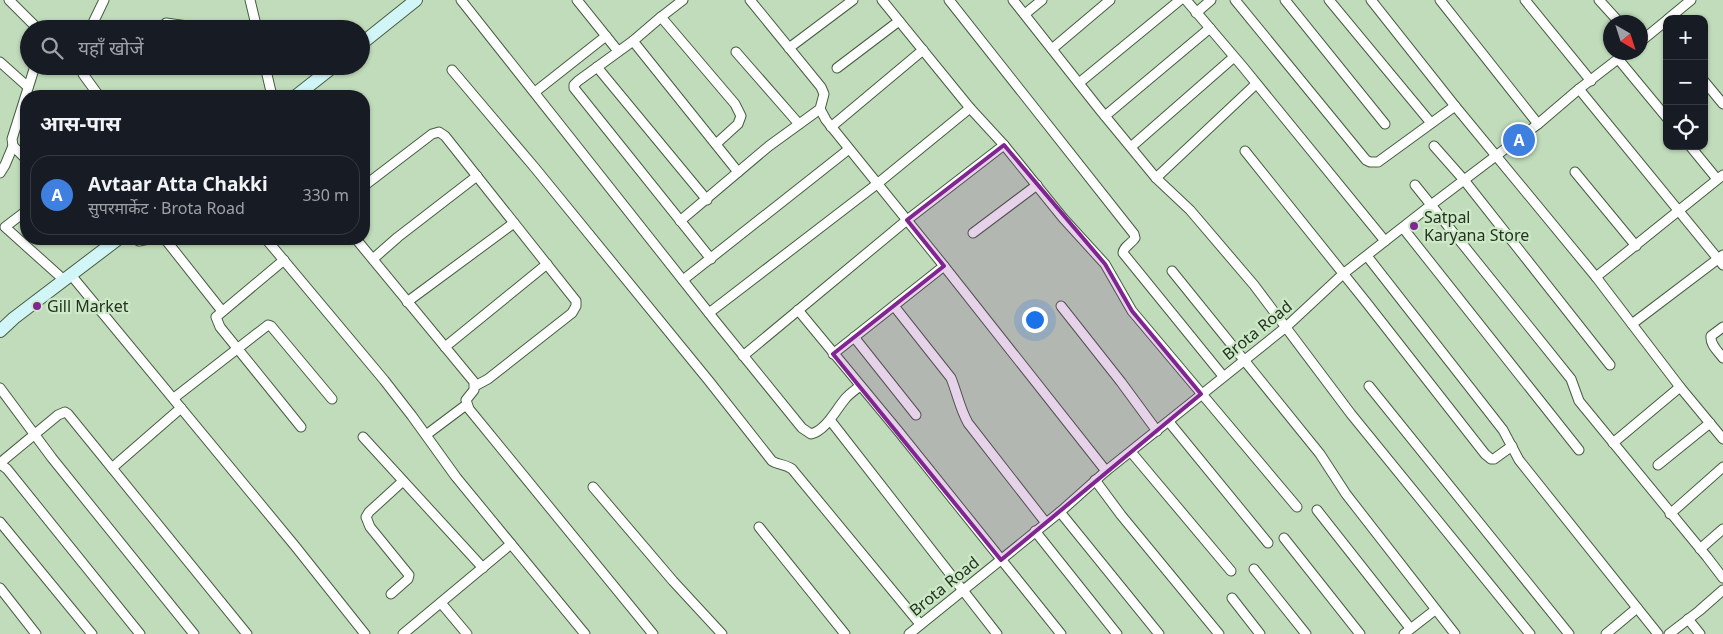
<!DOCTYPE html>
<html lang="hi">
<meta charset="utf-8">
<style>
:root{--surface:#171b24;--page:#20242c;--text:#f1f3f6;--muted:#9ea1a6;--line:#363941;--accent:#b45309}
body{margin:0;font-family:"Noto Sans","Noto Sans Devanagari",sans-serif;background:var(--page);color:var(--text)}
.controls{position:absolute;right:15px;top:15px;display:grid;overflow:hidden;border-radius:10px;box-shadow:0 1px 4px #0004}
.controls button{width:45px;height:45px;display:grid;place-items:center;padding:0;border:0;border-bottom:1px solid var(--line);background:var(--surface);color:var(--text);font:25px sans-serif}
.compass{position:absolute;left:1603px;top:15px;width:45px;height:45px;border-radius:50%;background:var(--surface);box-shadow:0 1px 4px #0004;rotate:141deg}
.you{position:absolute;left:1034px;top:319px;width:18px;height:18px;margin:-12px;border:4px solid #fff;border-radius:50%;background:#1a73e8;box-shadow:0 0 0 8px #1a73e833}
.badge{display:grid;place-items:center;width:32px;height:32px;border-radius:50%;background:var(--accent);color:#fff;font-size:16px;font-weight:700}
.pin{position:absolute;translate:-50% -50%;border:2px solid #fff;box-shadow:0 1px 5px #0006}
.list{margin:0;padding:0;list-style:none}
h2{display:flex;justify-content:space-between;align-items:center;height:65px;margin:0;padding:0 20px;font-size:21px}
h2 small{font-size:16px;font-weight:400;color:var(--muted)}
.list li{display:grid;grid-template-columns:32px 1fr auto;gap:15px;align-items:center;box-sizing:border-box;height:80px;margin:0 10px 10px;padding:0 10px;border:1px solid var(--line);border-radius:20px}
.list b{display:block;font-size:19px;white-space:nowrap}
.list p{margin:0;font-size:16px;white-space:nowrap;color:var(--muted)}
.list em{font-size:16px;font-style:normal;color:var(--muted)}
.icon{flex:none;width:28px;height:28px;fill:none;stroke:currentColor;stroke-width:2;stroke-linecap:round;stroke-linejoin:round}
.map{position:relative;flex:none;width:1723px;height:634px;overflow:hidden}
.search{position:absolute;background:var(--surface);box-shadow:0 1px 4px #0004;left:20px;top:20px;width:350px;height:55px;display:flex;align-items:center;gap:12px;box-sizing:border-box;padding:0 18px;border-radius:28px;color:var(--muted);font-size:19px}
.panel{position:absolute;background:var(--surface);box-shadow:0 1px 4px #0004;left:20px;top:90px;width:350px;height:155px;border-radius:20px}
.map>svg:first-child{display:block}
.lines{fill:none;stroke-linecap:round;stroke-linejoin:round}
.street-casing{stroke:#465e41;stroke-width:11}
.secondary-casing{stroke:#465e41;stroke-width:14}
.street{stroke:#fff;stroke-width:9}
.secondary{stroke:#d2f6f8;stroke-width:12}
.marked{fill:#802592;fill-opacity:0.2;stroke:#802592;stroke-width:4;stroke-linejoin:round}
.poi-dot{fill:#802592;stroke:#cdeac7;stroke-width:2}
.labels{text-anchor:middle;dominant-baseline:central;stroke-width:4.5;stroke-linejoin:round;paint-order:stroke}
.poi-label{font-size:16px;fill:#263124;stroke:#cdeac7;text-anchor:start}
.street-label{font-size:16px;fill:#263124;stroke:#cdeac7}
</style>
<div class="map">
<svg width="1723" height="634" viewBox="0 0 1723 634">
<rect width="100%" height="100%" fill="#c0dcbb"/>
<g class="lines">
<g class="street-casing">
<g id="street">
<path d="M 9,0 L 38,29"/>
<path d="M 250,0 L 257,29"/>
<path d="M 461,0 L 716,322 L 802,428 L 811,434 C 826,430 835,411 845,399 C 849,394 855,390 860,386"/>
<path d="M 577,0 L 618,51"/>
<path d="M 683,0 L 661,17 L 633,41 L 578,81 L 574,85 L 574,88 L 711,259"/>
<path d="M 882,0 L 970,108 L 1004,145 L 1063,218 L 1105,264 L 1132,311 L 1297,507"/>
<path d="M 949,0 L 1134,234 L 1135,238 C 1132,243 1123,247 1123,253 L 1223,376"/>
<path d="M 1013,0 L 1100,110 L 1156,178 L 1190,210 L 1254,285 L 1351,414 L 1530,634"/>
<path d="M 1186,0 L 1243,67 L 1385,241"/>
<path d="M 1235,0 L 1366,160 L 1370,162 L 1378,162 L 1455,106"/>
<path d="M 1285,0 L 1385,124"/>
<path d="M 1329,0 L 1431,123"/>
<path d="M 1371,0 L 1455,106 L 1596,277 L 1680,387 L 1723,439"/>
<path d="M 1440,0 L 1538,124"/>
<path d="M 1525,0 L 1591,81"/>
<path d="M 1599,0 L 1619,22"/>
<path d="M 1196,13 L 1211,0"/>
<path d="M 1025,14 L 1042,0"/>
<path d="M 661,17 L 735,104 L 741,116 L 738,124 L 716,144"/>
<path d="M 1668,19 L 1691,0"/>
<path d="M 166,23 L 209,29"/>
<path d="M 90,29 L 104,0"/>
<path d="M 633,41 L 738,172"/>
<path d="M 1640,42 L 1667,20"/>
<path d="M 789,48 L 853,0"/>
<path d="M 1052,49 L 1110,0"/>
<path d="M 736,52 L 799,124"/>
<path d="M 1619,60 L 1667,118"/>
<path d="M 0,62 L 28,87"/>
<path d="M 82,66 L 83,74 L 99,96"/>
<path d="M 265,66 L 272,96"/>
<path d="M 597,67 L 707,200"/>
<path d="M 837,68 L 899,21"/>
<path d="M 452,70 L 535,168 L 709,381 L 772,461 C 778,465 785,464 792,469 L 920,624"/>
<path d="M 1704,81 L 1723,104"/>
<path d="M 1079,83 L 1180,0"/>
<path d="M 1579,89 L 1723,265"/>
<path d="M 535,92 L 606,36"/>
<path d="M 820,109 L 826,120 L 944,266 L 1106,471"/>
<path d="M 1105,116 L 1210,28"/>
<path d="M 831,127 L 923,50"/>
<path d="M 1434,146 L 1464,180 L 1610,365"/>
<path d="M 1690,146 L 1717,179"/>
<path d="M 1131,147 L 1234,57"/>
<path d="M 1245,151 L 1366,302 L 1485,454 L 1491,459 L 1494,459 L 1512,446"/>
<path d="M 26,159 L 13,146 L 12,139 L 35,66"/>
<path d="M 1575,172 L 1636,246"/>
<path d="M 0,173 L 5,165 L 13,146"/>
<path d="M 1156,178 L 1256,84"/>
<path d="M 1415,185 L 1571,379 L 1579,401 L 1707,557 L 1723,578"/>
<path d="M 364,186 L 432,134 L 439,132 L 445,136 L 576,301 L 576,306 L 572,313 L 488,379 L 475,386"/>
<path d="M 26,211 L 5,227 L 64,280"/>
<path d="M 680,221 L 769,146 L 820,109 L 824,94 L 821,87 L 750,0"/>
<path d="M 1403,228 L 1579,450"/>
<path d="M 973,233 L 1037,185"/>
<path d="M 135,239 L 139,241 L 149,239"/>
<path d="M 165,239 L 222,311"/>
<path d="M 266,239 L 384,380 L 412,416 L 456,477 L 585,634"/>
<path d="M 356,239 L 474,382 L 474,390 L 466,400 L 469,409 L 653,634"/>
<path d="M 1367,256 L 1503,430 L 1519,460 L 1658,634"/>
<path d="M 373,259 L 398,237 L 477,176"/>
<path d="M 284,260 L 216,317 L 220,327 L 301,427"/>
<path d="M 1172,271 L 1320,454 L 1346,494 L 1455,634"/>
<path d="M 71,275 L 295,546 L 365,634"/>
<path d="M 1596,277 L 1723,175"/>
<path d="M 683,280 L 849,149"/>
<path d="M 407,302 L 514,223"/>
<path d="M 894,306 L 951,378 C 957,393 960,409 968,423 L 1046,523"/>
<path d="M 1061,306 L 1121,382 L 1157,431"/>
<path d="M 798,310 L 899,432 L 1061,634"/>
<path d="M 709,313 L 877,184 L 970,108"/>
<path d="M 1632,324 L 1723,255"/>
<path d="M 1723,327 L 1711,336 C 1710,345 1718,351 1723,358"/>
<path d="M 854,337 L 916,415"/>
<path d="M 445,347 L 547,264"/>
<path d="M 833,354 L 944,266"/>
<path d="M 743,356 L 907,220 L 1004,145"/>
<path d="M 1369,386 L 1569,634"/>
<path d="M 0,388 L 52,458 L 194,634"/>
<path d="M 174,398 L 268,325 L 271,326 L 332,399"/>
<path d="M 830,420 L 997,634"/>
<path d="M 1169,422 L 1268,543"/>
<path d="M 426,435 L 466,405"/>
<path d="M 363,437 L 483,568"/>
<path d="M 1613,443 L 1680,387"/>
<path d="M 1131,452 L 1231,571"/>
<path d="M 0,463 L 58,415 L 65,412 L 68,414 L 247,634"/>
<path d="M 0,464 L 7,469 L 140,634"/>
<path d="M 1658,465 L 1710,423"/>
<path d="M 112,468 L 181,408"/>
<path d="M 1095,480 L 1121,515 L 1219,634"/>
<path d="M 593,487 L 673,581 L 722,634"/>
<path d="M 1317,510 L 1410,628"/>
<path d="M 1060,512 L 1159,634"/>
<path d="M 1670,514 L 1723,467"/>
<path d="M 0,522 L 92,634"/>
<path d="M 759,527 L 845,634"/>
<path d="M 1035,531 L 1117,634"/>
<path d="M 1284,538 L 1360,634"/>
<path d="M 1700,549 L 1723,529"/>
<path d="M 1254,569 L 1306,634"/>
<path d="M 0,588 L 36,634"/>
<path d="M 391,594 L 408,579 L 409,575 L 370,527 L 366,517 L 369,512 L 403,481"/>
<path d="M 1232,598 L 1260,634"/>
<path d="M 441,603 L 467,634"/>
<path d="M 1688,619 L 1700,634"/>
<path d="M 403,634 L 511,544"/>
<path d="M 909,634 L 1060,512 L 1106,471 L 1286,327 L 1343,274 L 1431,205 L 1538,124 L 1579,89 L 1627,52"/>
<path d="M 1404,634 L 1435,610"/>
<path d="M 1606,634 L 1637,608"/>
<path d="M 1669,634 L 1699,611 L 1723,590"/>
</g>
</g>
<g class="secondary-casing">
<g id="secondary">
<path d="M 361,44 L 416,0"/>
<path d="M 296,96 L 334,66"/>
<path d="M 0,331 L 14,318 L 118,239"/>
</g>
</g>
<use href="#street" class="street"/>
<use href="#secondary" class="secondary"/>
</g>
<path class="marked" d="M 1004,145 L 1105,264 L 1132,311 L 1201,394 L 1001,560 L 833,354 L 944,266 L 907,220 Z"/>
<g class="poi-dot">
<circle cx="1414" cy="226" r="5"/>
<circle cx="37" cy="306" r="5"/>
</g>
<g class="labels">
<g class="poi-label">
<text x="1424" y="217">Satpal<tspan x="1424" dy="18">Karyana Store</tspan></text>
<text x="47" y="306">Gill Market</text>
</g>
<g class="street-label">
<text transform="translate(1257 330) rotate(-39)">Brota Road</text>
<text transform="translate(944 586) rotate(-39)">Brota Road</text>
</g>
</g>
</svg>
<div class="controls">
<button>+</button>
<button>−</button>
<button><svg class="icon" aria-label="locate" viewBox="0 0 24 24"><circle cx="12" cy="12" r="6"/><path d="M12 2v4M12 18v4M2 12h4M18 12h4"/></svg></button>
</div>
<svg class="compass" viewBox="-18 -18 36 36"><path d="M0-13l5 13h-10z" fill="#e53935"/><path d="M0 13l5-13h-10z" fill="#9ea1a6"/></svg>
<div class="you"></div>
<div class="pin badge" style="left:1519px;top:140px;background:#3f7fe0">A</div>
<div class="search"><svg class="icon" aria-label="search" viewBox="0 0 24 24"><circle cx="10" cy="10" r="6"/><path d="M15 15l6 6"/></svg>यहाँ खोजें</div>
<section class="panel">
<h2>आस-पास<small></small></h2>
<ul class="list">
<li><span class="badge" style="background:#3f7fe0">A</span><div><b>Avtaar Atta Chakki</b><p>सुपरमार्केट · Brota Road</p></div><em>330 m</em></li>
</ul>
</section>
</div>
